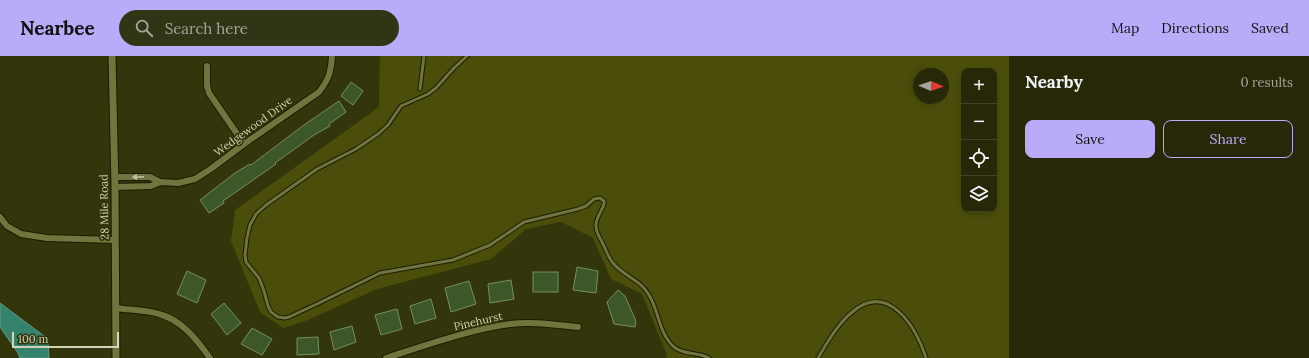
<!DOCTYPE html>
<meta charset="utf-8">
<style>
:root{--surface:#262808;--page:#323416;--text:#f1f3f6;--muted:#a4a69c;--line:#424429;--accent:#b9abf7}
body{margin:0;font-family:Lora,serif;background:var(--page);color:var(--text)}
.controls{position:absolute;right:12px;top:12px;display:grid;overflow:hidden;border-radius:8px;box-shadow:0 2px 6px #0003}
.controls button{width:36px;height:36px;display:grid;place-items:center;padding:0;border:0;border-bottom:1px solid var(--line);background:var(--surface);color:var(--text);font:20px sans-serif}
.compass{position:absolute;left:913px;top:12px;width:36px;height:36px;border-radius:50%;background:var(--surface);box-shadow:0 2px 6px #0003;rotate:92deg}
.scale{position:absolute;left:12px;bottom:10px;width:107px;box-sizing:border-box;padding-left:4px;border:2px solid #d1d4b8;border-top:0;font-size:11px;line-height:14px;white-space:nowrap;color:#d1d4b8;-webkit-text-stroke:3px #33350a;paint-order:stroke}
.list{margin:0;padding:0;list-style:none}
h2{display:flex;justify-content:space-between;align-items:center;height:52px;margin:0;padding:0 16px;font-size:17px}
h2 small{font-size:13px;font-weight:400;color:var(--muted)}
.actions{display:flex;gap:8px;padding:12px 16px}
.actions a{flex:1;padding:9px 0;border:1px solid var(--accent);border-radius:8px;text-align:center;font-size:14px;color:var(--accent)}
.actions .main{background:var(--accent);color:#111}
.icon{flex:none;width:22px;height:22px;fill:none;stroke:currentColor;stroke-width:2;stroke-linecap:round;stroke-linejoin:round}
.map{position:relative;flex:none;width:1009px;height:302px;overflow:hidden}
header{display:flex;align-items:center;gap:24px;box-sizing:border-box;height:56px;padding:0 20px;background:var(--accent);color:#111}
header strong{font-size:19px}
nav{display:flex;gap:22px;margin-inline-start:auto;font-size:14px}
.search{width:280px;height:36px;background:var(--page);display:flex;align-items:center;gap:10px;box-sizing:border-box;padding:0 14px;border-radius:22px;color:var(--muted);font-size:15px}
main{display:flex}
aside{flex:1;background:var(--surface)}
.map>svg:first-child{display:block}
.green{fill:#4b4e0b;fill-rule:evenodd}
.water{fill:#35836d;stroke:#649b84}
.building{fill:#3e5729;stroke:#74905f}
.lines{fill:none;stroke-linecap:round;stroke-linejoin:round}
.service-casing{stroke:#1b1c01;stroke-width:5}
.minor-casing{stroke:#1b1c01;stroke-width:8}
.tertiary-casing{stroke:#1b1c01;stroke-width:9}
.service{stroke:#70743d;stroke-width:3}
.minor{stroke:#70743d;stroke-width:6}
.tertiary{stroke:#70743d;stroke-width:7}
.oneway{fill:#bec19f}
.labels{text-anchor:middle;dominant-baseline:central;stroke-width:3.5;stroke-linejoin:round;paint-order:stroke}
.street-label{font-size:11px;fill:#d1d4b8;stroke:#33350a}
</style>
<header>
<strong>Nearbee</strong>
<div class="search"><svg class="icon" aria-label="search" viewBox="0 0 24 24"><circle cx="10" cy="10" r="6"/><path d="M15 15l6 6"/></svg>Search here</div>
<nav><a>Map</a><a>Directions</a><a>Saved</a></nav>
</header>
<main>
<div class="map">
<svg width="1009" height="302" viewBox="0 0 1009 302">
<rect width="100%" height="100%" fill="#33350a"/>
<path class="green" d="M 380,0 L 1009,0 L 1009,302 L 666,302 L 667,299 L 642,238 L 611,223 L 593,182 L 561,166 L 526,173 L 491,203 L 377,233 L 308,264 L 283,272 L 260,256 L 231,185 L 235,154 L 379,51 ZM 964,15 L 994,15 L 994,153 L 964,153 ZM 919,18 L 943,18 L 943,42 L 919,42 Z"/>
<path class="water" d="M 0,247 L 48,283 L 49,302 L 20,302 L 18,297 L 0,271 Z"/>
<g class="building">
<path d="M 351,26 L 363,35 L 353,49 L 341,40 Z"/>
<path d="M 339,45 L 346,56 L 329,68 L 330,70 L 314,79 L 275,107 L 276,108 L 223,145 L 224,147 L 209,157 L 200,144 L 235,117 L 250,108 L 251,109 L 304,69 Z"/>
<path d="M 577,211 L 598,215 L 596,237 L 573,234 Z"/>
<path d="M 187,215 L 206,224 L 197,247 L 177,238 Z"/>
<rect x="533" y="216" width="25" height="20"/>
<path d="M 511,224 L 514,243 L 490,247 L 488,228 Z"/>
<path d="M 469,225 L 476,248 L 451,256 L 445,232 Z"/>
<path d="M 618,234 L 625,240 L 636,265 L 635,271 L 614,268 L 607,246 Z"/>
<path d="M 431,243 L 436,262 L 415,268 L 410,250 Z"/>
<path d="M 224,247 L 241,267 L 227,279 L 211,258 Z"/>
<path d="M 397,253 L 402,273 L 381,279 L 375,259 Z"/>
<path d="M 352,270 L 356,286 L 334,294 L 330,276 Z"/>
<path d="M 252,272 L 272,283 L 262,299 L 241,288 Z"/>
<path d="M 318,281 L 319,298 L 297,299 L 297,282 Z"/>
</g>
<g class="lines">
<g class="service-casing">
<g id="service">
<path d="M 467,0 L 454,12 L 436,32 L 428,38 L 401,50 L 388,69 L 378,78 L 356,93 L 317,113 L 266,149 L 256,158 L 250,169 L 247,182 L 245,199 L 246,206 L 259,222 L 264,235 L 268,250 L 271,256 L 278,261 L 285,262 L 289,261 L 317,248 L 380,217 L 453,204 L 490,189 L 524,166 L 578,153 L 586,150 L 594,143 L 600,142 L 604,145 L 604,148 C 602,155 597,160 596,168 C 595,175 600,182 603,188 C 606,194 608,201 613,207 C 623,220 640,223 649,239 C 659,255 659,278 674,291 C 683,299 698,296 709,302"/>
<path d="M 420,33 L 424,0"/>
<path d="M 818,302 C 827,287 837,269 851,257 C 888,224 916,271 926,302"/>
</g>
</g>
<g class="minor-casing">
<g id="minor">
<path d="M 207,10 L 207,30 L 209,37 L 244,88"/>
<path d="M 115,121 L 150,121 L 160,126"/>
<path d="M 115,131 L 151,130 L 160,126 L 178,127 L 195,123 L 212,112 L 244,88 L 319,36 C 329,23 331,16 332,0"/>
<path d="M 0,161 L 7,170 L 21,178 L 47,182 L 115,184"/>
<path d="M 116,252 C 130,254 146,254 159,258 C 182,264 197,284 210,302"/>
<path d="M 386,302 C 426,289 468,274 510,268 C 533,265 556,269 578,271"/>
</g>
</g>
<g class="tertiary-casing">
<path id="tertiary" d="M 112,0 L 115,131 L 116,302"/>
</g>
<use href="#service" class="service"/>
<use href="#minor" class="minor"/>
<use href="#tertiary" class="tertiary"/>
</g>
<defs><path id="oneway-solid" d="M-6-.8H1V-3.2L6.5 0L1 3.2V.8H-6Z"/></defs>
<use class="oneway" href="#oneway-solid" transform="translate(138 121) rotate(179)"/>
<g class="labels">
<g class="street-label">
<text transform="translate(253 70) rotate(-36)">Wedgewood Drive</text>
<text transform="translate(104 151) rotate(-91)">28 Mile Road</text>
<text transform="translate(478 265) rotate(-13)">Pinehurst</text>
</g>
</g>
</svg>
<div class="controls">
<button>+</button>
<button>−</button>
<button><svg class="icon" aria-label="locate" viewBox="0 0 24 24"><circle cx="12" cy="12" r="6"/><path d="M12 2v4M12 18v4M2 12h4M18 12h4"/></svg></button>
<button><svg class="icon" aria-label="layers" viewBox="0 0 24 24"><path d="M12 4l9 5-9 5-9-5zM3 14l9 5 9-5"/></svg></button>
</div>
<svg class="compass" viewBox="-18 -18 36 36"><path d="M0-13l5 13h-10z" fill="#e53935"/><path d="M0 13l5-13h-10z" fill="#a4a69c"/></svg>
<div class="scale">100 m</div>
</div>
<aside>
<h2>Nearby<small>0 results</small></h2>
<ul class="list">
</ul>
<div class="actions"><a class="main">Save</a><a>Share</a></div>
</aside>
</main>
